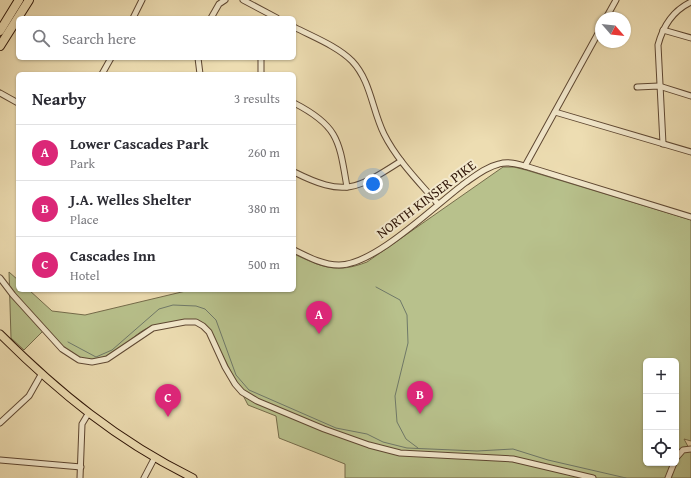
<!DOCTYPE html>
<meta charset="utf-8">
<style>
:root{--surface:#fff;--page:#f2f2f3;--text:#2b2b33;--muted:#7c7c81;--line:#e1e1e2;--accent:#db2777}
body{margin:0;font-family:"Gentium Book Plus",serif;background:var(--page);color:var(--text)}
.controls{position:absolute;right:12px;bottom:12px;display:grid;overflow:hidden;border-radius:6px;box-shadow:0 1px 3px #0004}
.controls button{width:36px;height:36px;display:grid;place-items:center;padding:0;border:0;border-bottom:1px solid var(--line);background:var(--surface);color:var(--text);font:20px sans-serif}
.compass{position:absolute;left:595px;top:12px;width:36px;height:36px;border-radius:50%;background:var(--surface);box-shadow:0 1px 3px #0004;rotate:118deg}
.you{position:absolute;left:373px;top:184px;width:14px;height:14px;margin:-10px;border:3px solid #fff;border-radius:50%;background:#1a73e8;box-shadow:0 0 0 6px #1a73e833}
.badge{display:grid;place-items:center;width:26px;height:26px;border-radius:50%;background:var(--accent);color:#fff;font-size:13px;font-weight:700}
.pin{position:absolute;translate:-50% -33px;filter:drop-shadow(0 1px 2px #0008)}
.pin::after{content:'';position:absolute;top:21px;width:14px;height:12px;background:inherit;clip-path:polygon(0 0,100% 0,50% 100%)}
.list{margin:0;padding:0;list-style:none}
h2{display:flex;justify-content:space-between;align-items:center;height:52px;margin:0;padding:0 16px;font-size:17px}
h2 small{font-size:13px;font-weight:400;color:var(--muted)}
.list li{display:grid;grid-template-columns:26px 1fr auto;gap:12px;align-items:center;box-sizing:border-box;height:56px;padding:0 16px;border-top:1px solid var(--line)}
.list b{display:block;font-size:15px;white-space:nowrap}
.list p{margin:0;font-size:13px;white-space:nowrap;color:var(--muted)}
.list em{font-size:13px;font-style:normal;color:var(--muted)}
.icon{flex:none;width:22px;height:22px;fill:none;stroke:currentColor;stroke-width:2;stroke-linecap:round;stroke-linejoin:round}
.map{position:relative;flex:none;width:691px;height:478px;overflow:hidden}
.search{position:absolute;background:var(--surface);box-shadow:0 1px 3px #0004;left:16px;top:16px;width:280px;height:44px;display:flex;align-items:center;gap:10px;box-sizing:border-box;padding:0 14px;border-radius:6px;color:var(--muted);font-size:15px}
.panel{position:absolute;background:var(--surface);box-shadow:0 1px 3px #0004;left:16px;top:72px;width:280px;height:220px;border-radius:6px}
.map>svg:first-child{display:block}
.green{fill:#b8c18c;stroke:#746b4a;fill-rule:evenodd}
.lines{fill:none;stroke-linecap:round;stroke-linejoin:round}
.stream{stroke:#6f7969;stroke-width:1}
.minor-casing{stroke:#5e4732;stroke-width:7}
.major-casing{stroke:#2f1507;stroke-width:9}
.highway-casing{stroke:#2f1507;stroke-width:10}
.minor{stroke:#f3e9cd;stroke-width:5}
.major{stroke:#edddb2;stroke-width:7}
.highway{stroke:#edddb2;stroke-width:8}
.labels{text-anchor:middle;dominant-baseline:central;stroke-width:4;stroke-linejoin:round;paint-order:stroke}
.street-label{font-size:14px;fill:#2f1507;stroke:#f3e9cd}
</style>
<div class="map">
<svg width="691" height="478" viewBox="0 0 691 478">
<rect width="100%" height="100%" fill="#edddb2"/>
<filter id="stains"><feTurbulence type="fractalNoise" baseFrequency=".005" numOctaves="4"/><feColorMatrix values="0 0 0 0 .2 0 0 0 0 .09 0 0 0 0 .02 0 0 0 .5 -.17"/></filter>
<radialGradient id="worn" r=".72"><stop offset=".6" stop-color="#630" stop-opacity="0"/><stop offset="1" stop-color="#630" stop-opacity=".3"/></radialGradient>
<path class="green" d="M 503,167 L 514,167 L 526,170 L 691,220 L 691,441 L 684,439 L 691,452 L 691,478 L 345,478 L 345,464 L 279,438 L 276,416 L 248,405 L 210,331 L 203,324 C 186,324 165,322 148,328 C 138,332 129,342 121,348 C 88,373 69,353 44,330 L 24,350 L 11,338 L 9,272 L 18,280 L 18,290 L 29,290 L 52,311 L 85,315 L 190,290 L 294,290 L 294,254 C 322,267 336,274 367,262 ZM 646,361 L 676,361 L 676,463 L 646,463 Z"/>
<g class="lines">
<g class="stream">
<path d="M 376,287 L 400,300 L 407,315 L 408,343 L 395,396 L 397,422 L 406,439 L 418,448"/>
<path d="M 68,342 L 96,357 L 112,350 L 159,309 L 173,305 L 196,306 L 205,309 L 216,320 L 236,375 L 249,390 L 336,428 L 367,434 L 383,442 L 407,448 L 477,451 L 513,449 L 548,460 L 626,478"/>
</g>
<g class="minor-casing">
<g id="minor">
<path d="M 243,0 L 277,18"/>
<path d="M 133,18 L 142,0"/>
<path d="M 211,18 L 219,4 L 225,0"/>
<path d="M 606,18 L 616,0"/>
<path d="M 294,27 C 313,37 337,46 352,61 C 371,81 372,110 384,134 C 397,160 419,182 438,204"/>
<path d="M 663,30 L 691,38"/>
<path d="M 198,58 L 200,74"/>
<path d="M 102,74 L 111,58"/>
<path d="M 261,74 L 261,58"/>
<path d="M 637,87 L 659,86 L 691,96"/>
<path d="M 0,93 L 18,103"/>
<path d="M 294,103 C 339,126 339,141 347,187"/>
<path d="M 555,112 L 691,152"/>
<path d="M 663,144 L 658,45 C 663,26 672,11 691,2"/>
<path d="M 525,166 L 601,28"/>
<path d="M 294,172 C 344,197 356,190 401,161"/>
<path d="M 294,250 C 308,257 323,265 339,265 C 375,265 434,206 465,183 C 475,176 486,167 499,164 C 508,161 517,164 525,166 L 691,217"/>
<path d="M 0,278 L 13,295 L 62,349 L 79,360 L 92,362 L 107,359 L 153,328 L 185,322 L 196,322 L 203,326 L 209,332 L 225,367 L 235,384 L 242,392 L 257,401 L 324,429 L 369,445 L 400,453 L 513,459 L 593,478"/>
<path d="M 0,423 L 29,396 L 42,373"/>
<path d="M 676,458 L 683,450 L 691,449"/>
<path d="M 0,460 L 81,467"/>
<path d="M 80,478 L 82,424 L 88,414"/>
<path d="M 144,478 L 155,457"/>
<path d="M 668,478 L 674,463"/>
</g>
</g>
<g class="major-casing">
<path id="major" d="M 0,334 C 58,392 118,441 193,478"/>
</g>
<g class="highway-casing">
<g id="highway">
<path d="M 0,31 L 19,0"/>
<path d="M 0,46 L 29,0"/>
</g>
</g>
<use href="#minor" class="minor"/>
<use href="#major" class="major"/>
<use href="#highway" class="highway"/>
</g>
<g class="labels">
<g class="street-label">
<text transform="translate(426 199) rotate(-37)">NORTH KINSER PIKE</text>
</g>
</g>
<rect width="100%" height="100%" filter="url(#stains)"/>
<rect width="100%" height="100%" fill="url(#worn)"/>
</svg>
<div class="controls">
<button>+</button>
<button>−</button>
<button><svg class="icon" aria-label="locate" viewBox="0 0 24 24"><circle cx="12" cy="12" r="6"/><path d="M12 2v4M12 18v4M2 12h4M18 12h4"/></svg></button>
</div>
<svg class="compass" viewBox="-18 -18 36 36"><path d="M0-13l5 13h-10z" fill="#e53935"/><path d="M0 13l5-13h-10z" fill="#7c7c81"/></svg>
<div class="you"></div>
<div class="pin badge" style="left:319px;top:334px">A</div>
<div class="pin badge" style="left:420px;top:414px">B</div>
<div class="pin badge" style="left:168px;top:417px">C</div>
<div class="search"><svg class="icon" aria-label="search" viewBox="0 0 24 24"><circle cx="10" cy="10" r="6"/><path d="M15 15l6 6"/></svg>Search here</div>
<section class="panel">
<h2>Nearby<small>3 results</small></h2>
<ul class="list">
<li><span class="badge">A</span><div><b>Lower Cascades Park</b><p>Park</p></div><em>260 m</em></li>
<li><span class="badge">B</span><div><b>J.A. Welles Shelter</b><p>Place</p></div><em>380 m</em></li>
<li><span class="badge">C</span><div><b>Cascades Inn</b><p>Hotel</p></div><em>500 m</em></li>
</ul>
</section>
</div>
